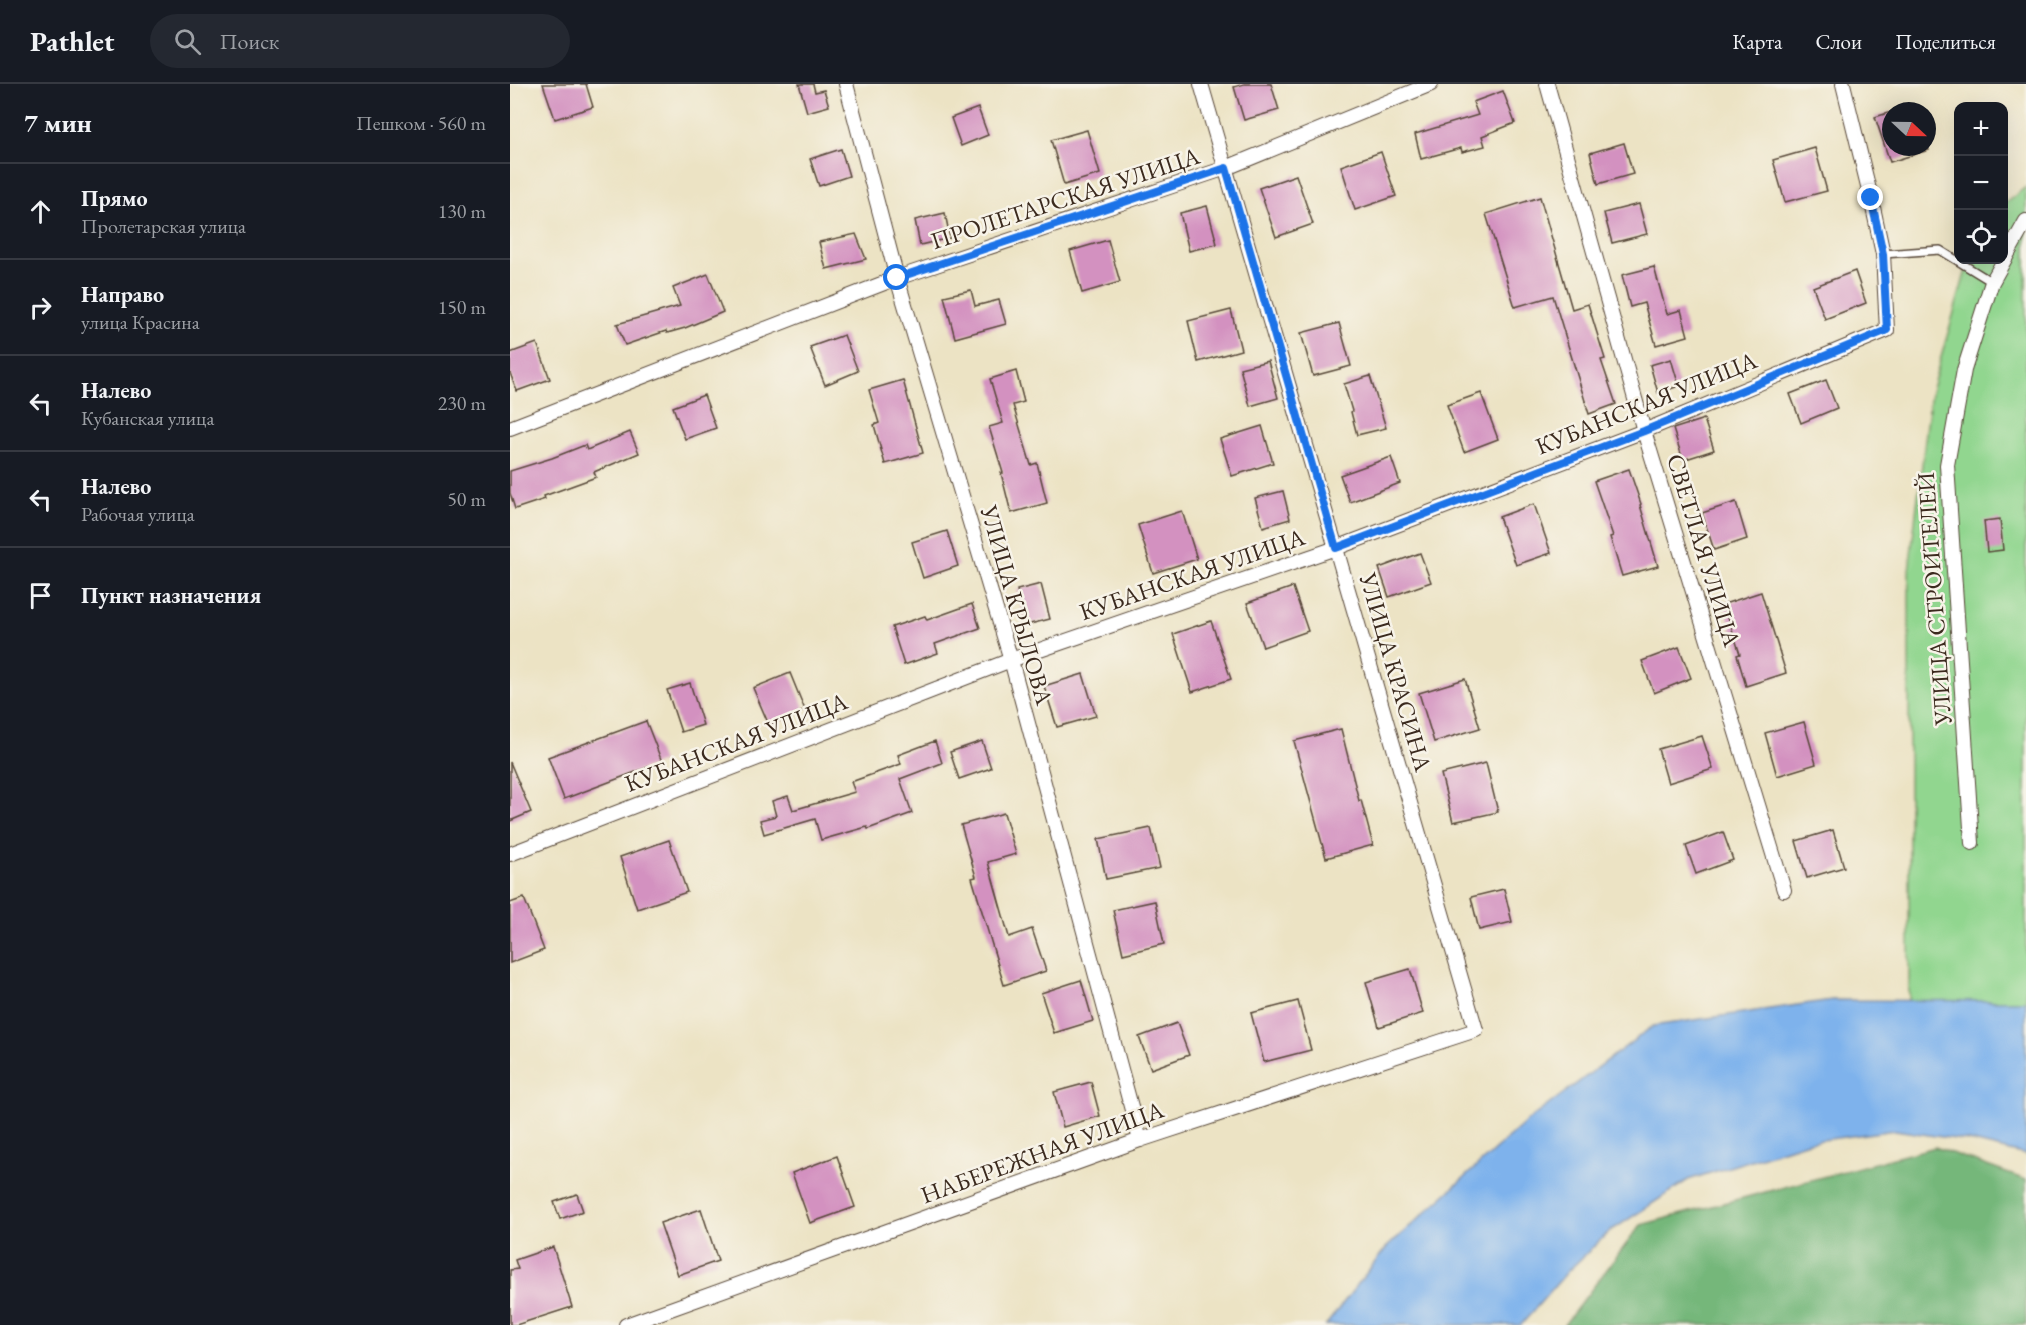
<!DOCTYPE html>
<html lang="ru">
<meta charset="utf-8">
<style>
:root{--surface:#171b24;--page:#242831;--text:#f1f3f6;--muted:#9ea1a6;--line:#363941}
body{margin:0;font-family:"EB Garamond",serif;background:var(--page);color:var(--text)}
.controls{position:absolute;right:18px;top:18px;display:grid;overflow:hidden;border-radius:12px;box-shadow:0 6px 24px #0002}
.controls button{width:54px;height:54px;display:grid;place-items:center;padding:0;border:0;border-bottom:2px solid var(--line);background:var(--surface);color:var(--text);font:30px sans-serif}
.compass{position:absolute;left:1372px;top:18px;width:54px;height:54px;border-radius:50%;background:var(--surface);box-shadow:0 6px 24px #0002;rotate:112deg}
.stop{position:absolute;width:18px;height:18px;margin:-14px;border:4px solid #1a73e8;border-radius:50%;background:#fff}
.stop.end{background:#1a73e8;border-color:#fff;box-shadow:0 2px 6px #0008}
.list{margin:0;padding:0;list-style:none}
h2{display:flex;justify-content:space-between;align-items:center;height:78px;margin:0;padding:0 24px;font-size:26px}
h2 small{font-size:20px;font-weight:400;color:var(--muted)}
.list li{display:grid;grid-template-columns:39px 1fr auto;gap:18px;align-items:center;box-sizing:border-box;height:96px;padding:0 24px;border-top:2px solid var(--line)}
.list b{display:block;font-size:22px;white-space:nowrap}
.list p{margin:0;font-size:20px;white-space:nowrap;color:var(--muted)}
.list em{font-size:20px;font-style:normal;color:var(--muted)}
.icon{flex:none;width:33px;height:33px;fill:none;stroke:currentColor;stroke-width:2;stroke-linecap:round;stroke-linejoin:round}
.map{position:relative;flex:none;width:1516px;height:1241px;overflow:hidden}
header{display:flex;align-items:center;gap:36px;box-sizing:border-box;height:84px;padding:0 30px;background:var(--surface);border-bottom:2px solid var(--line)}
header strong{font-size:28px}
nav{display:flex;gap:33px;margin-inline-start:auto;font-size:21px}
.search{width:420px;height:54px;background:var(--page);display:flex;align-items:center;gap:15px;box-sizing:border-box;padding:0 21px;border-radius:33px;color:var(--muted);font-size:22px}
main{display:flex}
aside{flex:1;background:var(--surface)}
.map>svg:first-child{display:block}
.green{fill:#91d68f;stroke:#668056;stroke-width:1.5}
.forest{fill:#74b77a;stroke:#58704c;stroke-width:1.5}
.water{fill:#7eb2ec;stroke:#5c6e85;stroke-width:1.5}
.building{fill:#d391c0}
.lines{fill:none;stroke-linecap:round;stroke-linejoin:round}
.service-casing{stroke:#564637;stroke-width:10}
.minor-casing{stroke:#564637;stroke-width:16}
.service{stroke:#fff;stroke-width:7}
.minor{stroke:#fff;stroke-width:14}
.route{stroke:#1a73e8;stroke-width:8}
.labels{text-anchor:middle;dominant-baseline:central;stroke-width:5;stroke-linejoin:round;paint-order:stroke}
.street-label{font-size:24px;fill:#3b2a1e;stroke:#f7f3e8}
</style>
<header>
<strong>Pathlet</strong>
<div class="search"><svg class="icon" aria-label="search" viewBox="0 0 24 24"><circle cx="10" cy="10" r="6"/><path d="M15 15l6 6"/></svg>Поиск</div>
<nav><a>Карта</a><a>Слои</a><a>Поделиться</a></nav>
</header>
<main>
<aside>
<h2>7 мин<small>Пешком · 560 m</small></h2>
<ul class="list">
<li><svg class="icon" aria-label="ahead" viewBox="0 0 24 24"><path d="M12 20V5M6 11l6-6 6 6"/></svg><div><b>Прямо</b><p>Пролетарская улица</p></div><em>130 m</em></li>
<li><svg class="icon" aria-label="right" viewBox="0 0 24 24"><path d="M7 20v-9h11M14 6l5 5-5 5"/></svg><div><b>Направо</b><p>улица Красина</p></div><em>150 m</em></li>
<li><svg class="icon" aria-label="left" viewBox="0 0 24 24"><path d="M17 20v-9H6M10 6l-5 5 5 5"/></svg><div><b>Налево</b><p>Кубанская улица</p></div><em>230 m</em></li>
<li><svg class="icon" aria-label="left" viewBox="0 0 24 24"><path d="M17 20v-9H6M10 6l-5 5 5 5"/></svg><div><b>Налево</b><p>Рабочая улица</p></div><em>50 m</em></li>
<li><svg class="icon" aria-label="arrive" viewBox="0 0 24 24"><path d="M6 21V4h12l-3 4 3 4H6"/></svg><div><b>Пункт назначения</b></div></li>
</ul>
</aside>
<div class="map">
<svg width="1516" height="1241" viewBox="0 0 1516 1241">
<rect width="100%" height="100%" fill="#f7f3e8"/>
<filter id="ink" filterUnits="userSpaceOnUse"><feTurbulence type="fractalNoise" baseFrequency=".0167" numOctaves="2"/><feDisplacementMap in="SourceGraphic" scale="12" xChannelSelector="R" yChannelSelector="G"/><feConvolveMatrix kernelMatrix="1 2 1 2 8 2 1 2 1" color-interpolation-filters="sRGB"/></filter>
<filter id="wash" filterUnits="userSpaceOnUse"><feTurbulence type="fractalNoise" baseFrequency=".008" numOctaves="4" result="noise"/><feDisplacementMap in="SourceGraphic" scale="24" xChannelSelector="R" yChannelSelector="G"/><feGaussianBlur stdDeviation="1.35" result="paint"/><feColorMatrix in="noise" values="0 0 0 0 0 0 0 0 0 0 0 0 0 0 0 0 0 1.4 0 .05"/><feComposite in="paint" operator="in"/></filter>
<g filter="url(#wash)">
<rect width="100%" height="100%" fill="#ece3c4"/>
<path class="green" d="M 1516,103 L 1516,929 L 1399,920 L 1399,486 L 1421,308 L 1459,176 L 1494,176 L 1494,120 Z"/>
<path class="forest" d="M 1425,1063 L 1516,1096 L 1516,1241 L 1054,1241 L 1131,1141 Z"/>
<path class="water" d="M 1322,916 L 1516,917 L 1516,1071 L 1459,1057 L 1385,1046 L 1298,1058 L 1178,1096 L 1099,1148 L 1058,1187 L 1011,1241 L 816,1241 L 876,1164 L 1017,1037 L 1143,942 Z"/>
<g id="blocks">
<g class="building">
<path d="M 33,0 L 76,0 L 83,23 L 45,35 Z"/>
<path d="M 289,0 L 303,0 L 305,8 L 314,6 L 319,22 L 297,28 Z"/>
<path d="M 734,0 L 761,0 L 769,26 L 734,36 L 724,3 Z"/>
<path d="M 993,7 L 1005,39 L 972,52 L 975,62 L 952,68 L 951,64 L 911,75 L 905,50 L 968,31 L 963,18 Z"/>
<path d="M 468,24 L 478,51 L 451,62 L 441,34 Z"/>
<path d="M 1381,28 L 1381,63 L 1418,63 L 1419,66 L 1380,78 L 1365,33 Z"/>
<path d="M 577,46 L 590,90 L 554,101 L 541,56 Z"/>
<path d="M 1114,59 L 1123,90 L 1088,100 L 1080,69 Z"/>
<path d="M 1305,64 L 1317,107 L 1275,118 L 1263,76 Z"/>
<path d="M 331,65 L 339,92 L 309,102 L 300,75 Z"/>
<path d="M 871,68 L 886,112 L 845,126 L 831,82 Z"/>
<path d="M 786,91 L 803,140 L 766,153 L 749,104 Z"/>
<path d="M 1030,113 L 1062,225 L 1078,220 L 1095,275 L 1091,276 L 1106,320 L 1079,330 L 1043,212 L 1005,223 L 976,130 Z"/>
<path d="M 1129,120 L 1137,150 L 1102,159 L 1094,129 Z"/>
<path d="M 697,122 L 707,160 L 679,167 L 670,129 Z"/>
<path d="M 435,129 L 440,154 L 410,161 L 405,136 Z"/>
<path d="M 346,150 L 356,175 L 316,185 L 309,158 Z"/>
<path d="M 598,156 L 610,198 L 572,209 L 560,167 Z"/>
<path d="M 1144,183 L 1157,230 L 1171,226 L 1178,252 L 1146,261 L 1134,219 L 1120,223 L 1112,191 Z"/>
<path d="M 1345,187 L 1356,219 L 1315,235 L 1303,203 Z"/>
<path d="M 198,190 L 213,228 L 175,244 L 157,249 L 156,247 L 115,261 L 107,240 L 170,222 L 163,204 Z"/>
<path d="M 461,206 L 465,222 L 489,216 L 496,240 L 445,254 L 434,212 Z"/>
<path d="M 721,226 L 731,266 L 688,278 L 678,237 Z"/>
<path d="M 829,239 L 841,282 L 803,292 L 791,249 Z"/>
<path d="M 334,251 L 348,287 L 315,301 L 300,263 Z"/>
<path d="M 27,259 L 40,295 L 7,307 L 0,289 L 0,269 Z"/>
<path d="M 1161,275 L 1169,302 L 1148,309 L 1140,281 Z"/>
<path d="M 758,277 L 768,314 L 740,322 L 730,284 Z"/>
<path d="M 506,287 L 514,318 L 503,321 L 521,381 L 527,379 L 537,419 L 501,429 L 491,389 L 493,389 L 479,343 L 493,339 L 480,295 Z"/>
<path d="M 860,292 L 876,344 L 847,351 L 841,328 L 842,327 L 834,300 Z"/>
<path d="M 393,296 L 413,369 L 375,380 L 364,341 L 369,339 L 359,306 Z"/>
<path d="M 1316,296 L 1327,324 L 1291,339 L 1280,310 Z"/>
<path d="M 971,309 L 988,355 L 954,368 L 937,321 Z"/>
<path d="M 194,311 L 206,344 L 175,355 L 163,323 Z"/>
<path d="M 1194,335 L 1204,366 L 1173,376 L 1163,345 Z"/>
<path d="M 752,342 L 763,379 L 722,392 L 710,355 Z"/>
<path d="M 120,348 L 129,369 L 84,388 L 86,393 L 34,412 L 35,415 L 5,425 L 0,409 L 0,387 L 42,374 L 75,361 L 77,366 Z"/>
<path d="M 881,373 L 890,399 L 840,418 L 830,391 Z"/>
<path d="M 1119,385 L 1131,420 L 1130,421 L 1148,482 L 1112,492 L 1100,453 L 1103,452 L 1084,397 Z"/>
<path d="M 773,407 L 780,435 L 753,443 L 745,414 Z"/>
<path d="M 1226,418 L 1237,455 L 1204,466 L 1192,429 Z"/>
<path d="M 1024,420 L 1041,469 L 1006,481 L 989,433 Z"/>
<path d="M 672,427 L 687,475 L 643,489 L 628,441 Z"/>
<path d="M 1490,435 L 1493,466 L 1477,468 L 1474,437 Z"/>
<path d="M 437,447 L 448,482 L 413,494 L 402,458 Z"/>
<path d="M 910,469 L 921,498 L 879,513 L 869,484 Z"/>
<path d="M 531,500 L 540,535 L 516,541 L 507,506 Z"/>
<path d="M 783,503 L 798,547 L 753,563 L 737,519 Z"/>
<path d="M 1251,508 L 1276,589 L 1236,602 L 1227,571 L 1230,570 L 1214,520 Z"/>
<path d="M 462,520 L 470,544 L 425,560 L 428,569 L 394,581 L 382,543 L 415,532 L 417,536 Z"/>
<path d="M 701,537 L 721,595 L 682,608 L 663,550 Z"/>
<path d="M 1169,563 L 1181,594 L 1144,609 L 1132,577 Z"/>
<path d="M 280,589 L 295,626 L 259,641 L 243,604 Z"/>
<path d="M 573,590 L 586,632 L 547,643 L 534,602 Z"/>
<path d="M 955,595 L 970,644 L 924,658 L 909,609 Z"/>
<path d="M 180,599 L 193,641 L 171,648 L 157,606 Z"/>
<path d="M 136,637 L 152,678 L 54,715 L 38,673 Z"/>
<path d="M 1294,638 L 1306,680 L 1267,692 L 1255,649 Z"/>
<path d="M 831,645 L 849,717 L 851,716 L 863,761 L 816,774 L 784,657 Z"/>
<path d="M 1192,652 L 1203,685 L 1158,699 L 1148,665 Z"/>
<path d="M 425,657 L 432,679 L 390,695 L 402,729 L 358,745 L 357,743 L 311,756 L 305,735 L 254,750 L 250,736 L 266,732 L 262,717 L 278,712 L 283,726 L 345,708 L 341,698 L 391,680 L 388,671 Z"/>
<path d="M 472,657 L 481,684 L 449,695 L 440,668 Z"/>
<path d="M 0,678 L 21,728 L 0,737 Z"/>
<path d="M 976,679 L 988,728 L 943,738 L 931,690 Z"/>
<path d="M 494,729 L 506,770 L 478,778 L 499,853 L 522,845 L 536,887 L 494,901 L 462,794 L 466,793 L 451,741 Z"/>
<path d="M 641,744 L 650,784 L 596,795 L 588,755 Z"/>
<path d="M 1323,746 L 1334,783 L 1297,794 L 1286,757 Z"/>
<path d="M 1213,748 L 1223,776 L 1186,790 L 1176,762 Z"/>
<path d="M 159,756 L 177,808 L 127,825 L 110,773 Z"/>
<path d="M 994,805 L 1002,838 L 969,846 L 961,813 Z"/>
<path d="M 14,814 L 34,866 L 0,879 L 0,819 Z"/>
<path d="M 645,817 L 654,860 L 613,870 L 603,826 Z"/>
<path d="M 900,885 L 913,929 L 869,943 L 856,898 Z"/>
<path d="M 571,896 L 583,937 L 544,949 L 531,909 Z"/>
<path d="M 788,917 L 801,966 L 754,978 L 741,929 Z"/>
<path d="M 667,939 L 679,971 L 641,985 L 629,953 Z"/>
<path d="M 581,998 L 590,1032 L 553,1043 L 544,1008 Z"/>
<path d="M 327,1072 L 345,1123 L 300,1139 L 282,1089 Z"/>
<path d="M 67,1110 L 73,1127 L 50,1135 L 44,1118 Z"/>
<path d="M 191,1125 L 208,1177 L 168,1191 L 150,1139 Z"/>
<path d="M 43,1163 L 62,1223 L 6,1241 L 0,1241 L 0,1186 L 8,1185 L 5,1176 Z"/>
</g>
</g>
</g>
<g filter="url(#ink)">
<use href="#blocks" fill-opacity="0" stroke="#564637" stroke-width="1.5"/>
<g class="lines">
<g class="service-casing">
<path id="service" d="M 1373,170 L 1430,166 L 1482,198"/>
</g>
<g class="minor-casing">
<g id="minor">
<path d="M 336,0 L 387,194 L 501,576 L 630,1056"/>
<path d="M 1037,0 L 1134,347 L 1274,806"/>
<path d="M 0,344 L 387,194 L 716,84 L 921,0"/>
<path d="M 1462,759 L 1437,381 L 1454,286 L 1482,198 L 1516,137"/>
<path d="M 0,770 L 501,576 L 826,464 L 1134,347 L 1377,246 L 1373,170 L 1361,114 L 1333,0"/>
<path d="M 116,1241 L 630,1056 L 966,946 L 691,0"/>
</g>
</g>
<use href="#service" class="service"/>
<use href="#minor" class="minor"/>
</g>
</g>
<g class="lines" filter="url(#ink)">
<path class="route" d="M 387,194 L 716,84 L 826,464 L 1134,347 L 1377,246 L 1373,170 L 1361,114"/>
</g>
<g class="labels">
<g class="street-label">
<text transform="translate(555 114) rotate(-18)">ПРОЛЕТАРСКАЯ УЛИЦА</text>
<text transform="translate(1136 319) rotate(-22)">КУБАНСКАЯ УЛИЦА</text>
<text transform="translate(1194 466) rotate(73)">СВЕТЛАЯ УЛИЦА</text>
<text transform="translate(682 490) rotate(-19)">КУБАНСКАЯ УЛИЦА</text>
<text transform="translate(1424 515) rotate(-94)">УЛИЦА СТРОИТЕЛЕЙ</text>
<text transform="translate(507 521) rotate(74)">УЛИЦА КРЫЛОВА</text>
<text transform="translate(886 588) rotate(74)">УЛИЦА КРАСИНА</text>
<text transform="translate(226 658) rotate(-21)">КУБАНСКАЯ УЛИЦА</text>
<text transform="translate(532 1068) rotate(-20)">НАБЕРЕЖНАЯ УЛИЦА</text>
</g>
</g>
</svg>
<div class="controls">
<button>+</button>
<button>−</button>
<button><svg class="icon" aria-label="locate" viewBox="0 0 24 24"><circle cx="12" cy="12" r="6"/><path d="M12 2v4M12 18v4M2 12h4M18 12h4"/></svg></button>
</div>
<svg class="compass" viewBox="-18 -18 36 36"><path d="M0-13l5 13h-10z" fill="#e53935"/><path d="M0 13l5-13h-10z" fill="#9ea1a6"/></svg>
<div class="stop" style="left:387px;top:194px"></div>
<div class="stop end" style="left:1361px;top:114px"></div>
</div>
</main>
